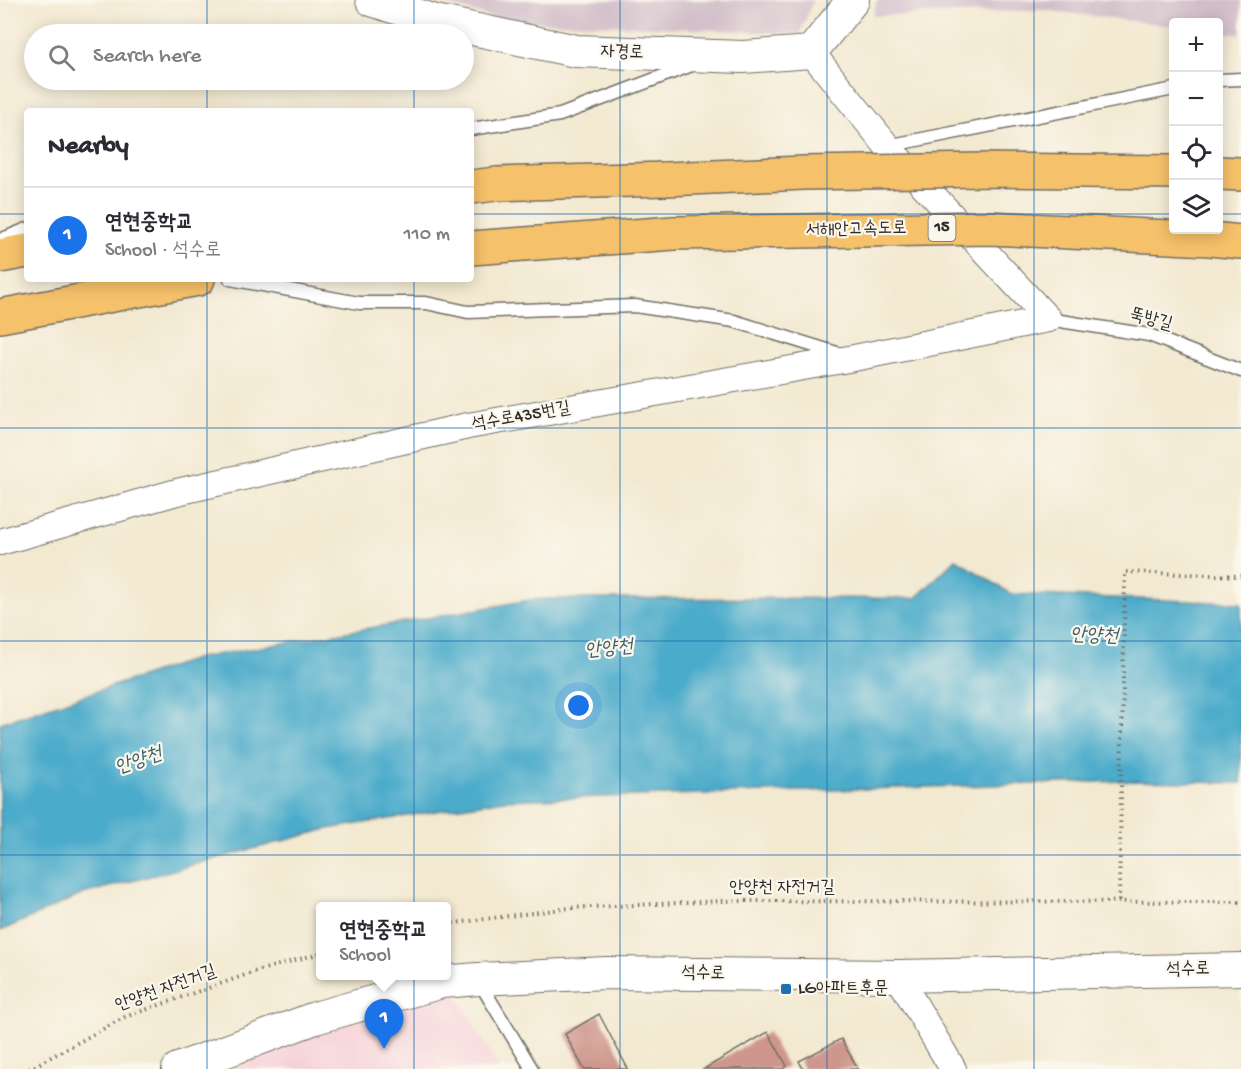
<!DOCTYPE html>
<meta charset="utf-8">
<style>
:root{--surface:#fff;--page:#f2f2f3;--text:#2b2b33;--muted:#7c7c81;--line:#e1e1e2;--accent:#1a73e8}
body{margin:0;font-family:"Gochi Hand","Poor Story",sans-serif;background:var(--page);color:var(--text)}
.controls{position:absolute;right:18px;top:18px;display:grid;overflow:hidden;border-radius:6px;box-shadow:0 3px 15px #0003}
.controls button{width:54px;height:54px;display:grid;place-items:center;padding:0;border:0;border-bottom:2px solid var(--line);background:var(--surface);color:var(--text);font:30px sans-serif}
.you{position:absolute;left:579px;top:706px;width:21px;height:21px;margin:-15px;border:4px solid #fff;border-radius:50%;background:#1a73e8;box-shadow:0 0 0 9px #1a73e833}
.badge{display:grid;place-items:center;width:39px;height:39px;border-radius:50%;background:var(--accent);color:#fff;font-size:20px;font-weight:700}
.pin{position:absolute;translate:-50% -50px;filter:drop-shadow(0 2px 3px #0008)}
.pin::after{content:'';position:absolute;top:32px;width:21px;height:18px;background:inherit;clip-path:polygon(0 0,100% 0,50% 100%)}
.popup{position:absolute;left:316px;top:902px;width:135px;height:78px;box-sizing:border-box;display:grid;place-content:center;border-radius:6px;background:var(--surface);filter:drop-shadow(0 2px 4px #0005);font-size:20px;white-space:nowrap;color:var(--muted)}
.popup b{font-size:22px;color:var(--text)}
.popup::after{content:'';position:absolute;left:50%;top:100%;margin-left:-12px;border:12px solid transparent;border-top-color:var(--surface)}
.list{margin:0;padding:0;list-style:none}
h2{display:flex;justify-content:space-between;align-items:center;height:78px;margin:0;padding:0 24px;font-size:26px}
h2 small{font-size:20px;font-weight:400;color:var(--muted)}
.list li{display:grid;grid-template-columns:39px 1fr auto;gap:18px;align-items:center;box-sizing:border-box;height:96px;padding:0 24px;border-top:2px solid var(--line)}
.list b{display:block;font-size:22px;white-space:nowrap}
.list p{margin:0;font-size:20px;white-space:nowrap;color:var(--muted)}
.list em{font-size:20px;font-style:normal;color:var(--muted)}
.icon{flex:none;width:33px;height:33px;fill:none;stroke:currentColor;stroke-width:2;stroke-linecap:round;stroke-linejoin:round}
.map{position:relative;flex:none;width:1241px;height:1069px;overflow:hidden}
.search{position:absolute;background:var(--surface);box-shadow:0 3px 15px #0003;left:24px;top:24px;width:450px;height:66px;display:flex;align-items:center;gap:15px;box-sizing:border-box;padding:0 21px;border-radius:33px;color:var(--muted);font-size:22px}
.panel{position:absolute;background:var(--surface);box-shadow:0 3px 15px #0003;left:24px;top:108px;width:450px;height:174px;border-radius:6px}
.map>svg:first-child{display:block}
.built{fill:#f6cfd7}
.industrial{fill:#d1bdc9}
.water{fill:#4babca;stroke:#3b6b7a;stroke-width:1.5}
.building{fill:#ce968c}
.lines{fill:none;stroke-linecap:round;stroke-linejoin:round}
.service-casing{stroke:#716e65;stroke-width:15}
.minor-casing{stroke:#716e65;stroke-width:28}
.tertiary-casing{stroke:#716e65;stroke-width:34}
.motorway-casing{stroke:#716e65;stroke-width:36}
.path{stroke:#716e65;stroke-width:4;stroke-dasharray:1.5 4.5;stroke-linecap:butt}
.service{stroke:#fff;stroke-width:12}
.minor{stroke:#fff;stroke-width:26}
.tertiary{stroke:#fff;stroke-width:32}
.motorway{stroke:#f5c16b;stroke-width:33}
.motorway-bridge-casing{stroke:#716e65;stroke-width:36;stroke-linecap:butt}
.motorway-bridge{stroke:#f5c16b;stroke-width:33}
.grid{fill:none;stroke:#1f6fb2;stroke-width:1.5;stroke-opacity:0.55}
.poi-dot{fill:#1f6fb2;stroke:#fbf7ec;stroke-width:2}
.labels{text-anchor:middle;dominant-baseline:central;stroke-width:4.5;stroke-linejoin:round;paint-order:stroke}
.shield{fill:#fbf7ec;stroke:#696865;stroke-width:1.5}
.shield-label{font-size:16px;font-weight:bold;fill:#2b2b2b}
.street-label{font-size:18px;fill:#2b2b2b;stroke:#fbf7ec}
.poi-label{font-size:18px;fill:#2b2b2b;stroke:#fbf7ec;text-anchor:start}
.water-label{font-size:20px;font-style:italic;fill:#385e6b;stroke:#fbf7ec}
</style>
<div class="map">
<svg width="1241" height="1069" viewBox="0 0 1241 1069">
<rect width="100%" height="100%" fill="#fbf7ec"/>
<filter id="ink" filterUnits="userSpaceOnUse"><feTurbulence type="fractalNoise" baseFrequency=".0167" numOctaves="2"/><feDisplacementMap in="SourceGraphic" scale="12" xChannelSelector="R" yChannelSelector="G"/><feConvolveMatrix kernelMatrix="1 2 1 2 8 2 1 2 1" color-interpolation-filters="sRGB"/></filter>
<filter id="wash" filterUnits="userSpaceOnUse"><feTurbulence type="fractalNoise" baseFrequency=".008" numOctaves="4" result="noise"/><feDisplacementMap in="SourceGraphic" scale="24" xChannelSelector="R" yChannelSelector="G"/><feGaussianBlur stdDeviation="1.35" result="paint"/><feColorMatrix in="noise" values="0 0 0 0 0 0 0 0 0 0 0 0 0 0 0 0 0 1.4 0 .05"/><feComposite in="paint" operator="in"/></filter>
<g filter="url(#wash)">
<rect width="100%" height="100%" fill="#f3e9d1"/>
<path class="built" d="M 456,994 L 500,1069 L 234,1069 L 326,1029 Z"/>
<g class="industrial">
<path d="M 434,0 L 813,0 L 800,34 L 500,20 Z"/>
<path d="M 877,0 L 1241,0 L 1241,35 L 1219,32 L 1218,22 L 1174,22 L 1173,26 L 1042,10 L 873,16 Z"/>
</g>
<path class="water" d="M 956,559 L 1011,594 L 1241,603 L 1241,783 L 1127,781 L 504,800 L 328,829 L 83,894 L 0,931 L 0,723 L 198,658 L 536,599 L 916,598 Z"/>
<g id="blocks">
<g class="building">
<path d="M 599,1014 L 628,1069 L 584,1069 L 565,1034 Z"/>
<path d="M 768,1032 L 787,1066 L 783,1069 L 704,1069 Z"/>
<path d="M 841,1039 L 858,1069 L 803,1069 L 799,1061 Z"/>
</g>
</g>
</g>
<g filter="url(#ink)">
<use href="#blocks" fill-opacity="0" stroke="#716e65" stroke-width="1.5"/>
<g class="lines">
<g class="service-casing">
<g id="service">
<path d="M 1218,80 L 1241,79"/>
<path d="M 471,129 L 560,115 L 692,65"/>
<path d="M 887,146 L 1174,89"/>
<path d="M 0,240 L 27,229"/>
<path d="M 230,279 L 359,303 L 426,303 L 468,312 L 635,306 L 734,321 L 840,354"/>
<path d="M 1048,319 L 1149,335 L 1241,371"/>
<path d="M 478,980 L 532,1069"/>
</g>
</g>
<g class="minor-casing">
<g id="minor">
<path d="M 811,52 L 887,146 L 1048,319"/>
<path d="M 0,542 L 177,492 L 468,426 L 854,358 L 1048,319"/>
<path d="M 898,976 L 953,1069"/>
</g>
</g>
<g class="tertiary-casing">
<g id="tertiary">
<path d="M 372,0 L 435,21 L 576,51 L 743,57 L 811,52 L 853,0"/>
<path d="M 178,1069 L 315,1018 L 442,982 L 478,979 L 606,973 L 898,976 L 1241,969"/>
</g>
</g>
<g class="motorway-casing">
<g id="motorway">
<path d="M 1218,173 L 1241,174"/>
<path d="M 471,187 L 496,184 L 666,179"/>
<path d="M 1210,239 L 1241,242"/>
<path d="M 471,248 L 674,233"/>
<path d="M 0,256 L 27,251"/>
<path d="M 0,316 L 198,279"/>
</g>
</g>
<g class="path">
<path d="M 1119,901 L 1125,572 L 1241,576"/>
<path d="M 447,924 L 570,908 L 723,901 L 1241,902"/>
<path d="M 29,1069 L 125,1017 L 257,971 L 321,953"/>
</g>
<use href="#service" class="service"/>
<use href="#minor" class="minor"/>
<use href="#tertiary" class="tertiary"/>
<use href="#motorway" class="motorway"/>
<g class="motorway-bridge-casing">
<g id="motorway-bridge">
<path d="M 666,179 L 804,173 L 983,170 L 1174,172"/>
<path d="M 674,233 L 989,228 L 1210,239"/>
</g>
</g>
<use href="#motorway-bridge" class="motorway-bridge"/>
</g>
</g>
<path class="grid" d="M 207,0 L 207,34M 414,0 L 414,34M 620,0 L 620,1069M 827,0 L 827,1069M 1034,0 L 1034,1069M 207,80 L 207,111M 414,80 L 414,111M 0,214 L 27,214M 471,214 L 1174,214M 1218,214 L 1241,214M 207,279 L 207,1069M 414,279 L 414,1069M 0,428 L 1241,428M 0,641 L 1241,641M 0,855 L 1241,855"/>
<rect class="poi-dot" x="780" y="983" width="12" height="12" rx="3"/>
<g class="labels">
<rect class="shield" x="928.5" y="215" width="27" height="26" rx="4.5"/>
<g class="shield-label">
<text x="942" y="228">15</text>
</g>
<g class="street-label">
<text transform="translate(622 53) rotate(2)">자경로</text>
<text transform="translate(856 230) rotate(-1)">서해안고속도로</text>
<text transform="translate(1151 320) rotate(15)">뚝방길</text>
<text transform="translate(521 417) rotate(-10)">석수로435번길</text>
<text x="782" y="888">안양천 자전거길</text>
<text transform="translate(1188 970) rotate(-1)">석수로</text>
<text transform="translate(703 974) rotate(1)">석수로</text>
<text transform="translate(166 989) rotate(-20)">안양천 자전거길</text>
</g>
<g class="poi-label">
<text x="798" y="989">LG아파트후문</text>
</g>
<g class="water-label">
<text transform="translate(1094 637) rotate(2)">안양천</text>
<text transform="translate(609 650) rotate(-6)">안양천</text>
<text transform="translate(139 762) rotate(-19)">안양천</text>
</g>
</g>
</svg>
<div class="controls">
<button>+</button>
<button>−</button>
<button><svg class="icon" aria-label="locate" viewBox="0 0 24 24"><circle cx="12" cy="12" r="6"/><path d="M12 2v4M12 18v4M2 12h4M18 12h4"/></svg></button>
<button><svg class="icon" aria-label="layers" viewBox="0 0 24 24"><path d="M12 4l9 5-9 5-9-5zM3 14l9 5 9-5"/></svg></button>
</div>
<div class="you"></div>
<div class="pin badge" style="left:384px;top:1049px">1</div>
<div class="popup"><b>연현중학교</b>School</div>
<div class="search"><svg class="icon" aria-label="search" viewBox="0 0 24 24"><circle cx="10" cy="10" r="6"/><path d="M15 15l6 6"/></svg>Search here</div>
<section class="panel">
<h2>Nearby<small></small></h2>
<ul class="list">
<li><span class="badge">1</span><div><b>연현중학교</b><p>School · 석수로</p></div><em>110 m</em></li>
</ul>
</section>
</div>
